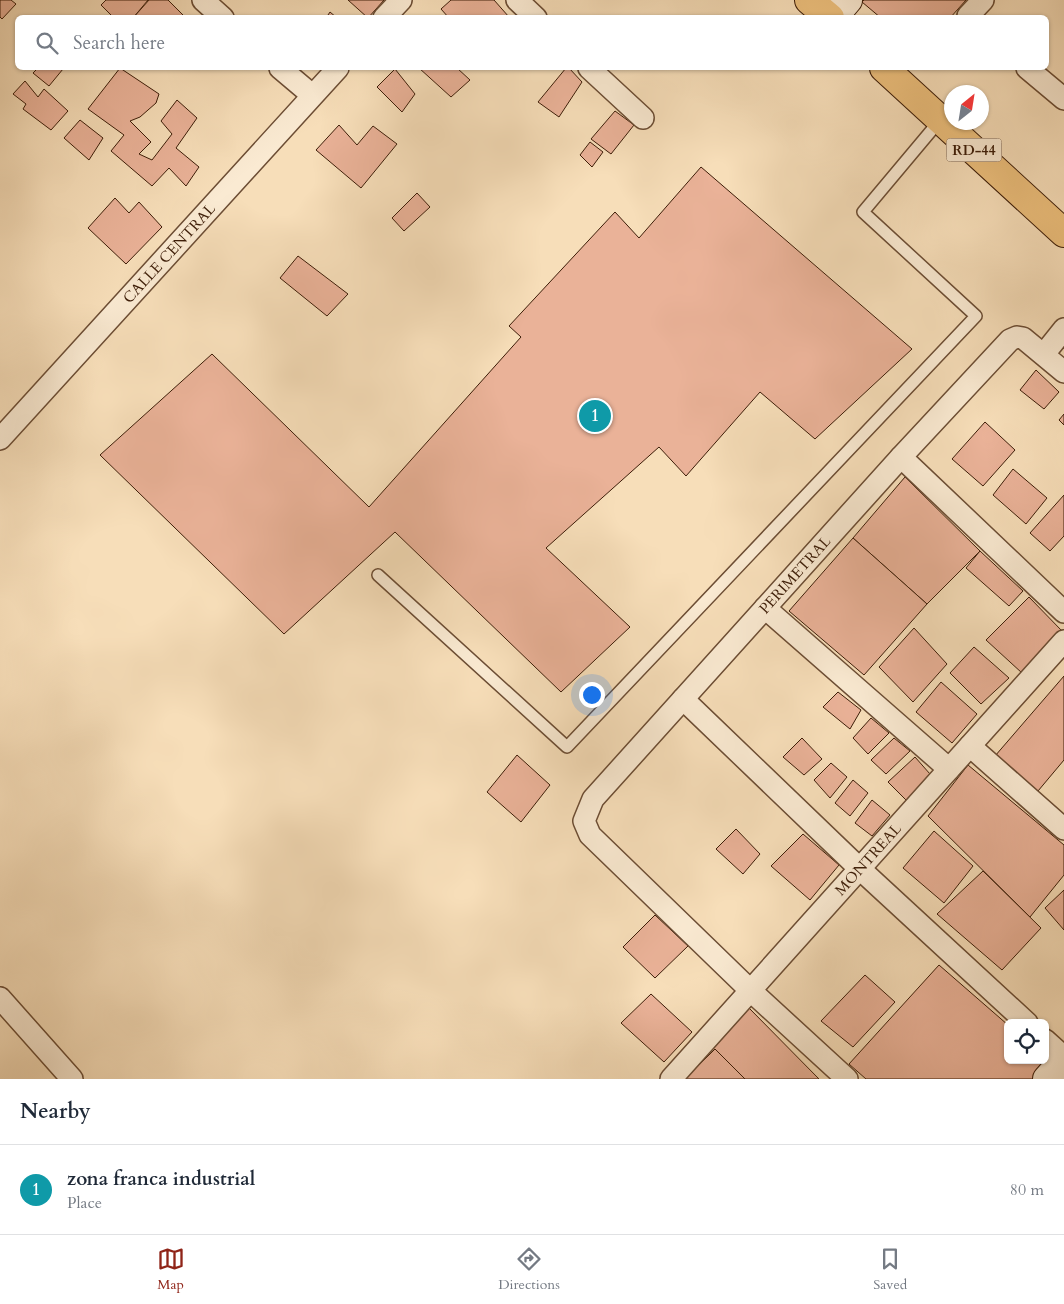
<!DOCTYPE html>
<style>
:root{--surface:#fff;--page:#f6f6f7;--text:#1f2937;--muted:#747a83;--line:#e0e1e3;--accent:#8f2418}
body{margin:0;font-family:Cardo,serif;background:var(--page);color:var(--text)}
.controls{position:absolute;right:15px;bottom:15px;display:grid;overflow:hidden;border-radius:8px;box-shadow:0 1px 4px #0004}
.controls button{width:45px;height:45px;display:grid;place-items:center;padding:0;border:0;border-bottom:1px solid var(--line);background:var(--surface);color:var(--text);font:25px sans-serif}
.compass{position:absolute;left:944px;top:85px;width:45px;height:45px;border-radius:50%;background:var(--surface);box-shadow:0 1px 4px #0004;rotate:30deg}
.you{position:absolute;left:591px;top:694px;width:18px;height:18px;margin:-12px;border:4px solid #fff;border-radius:50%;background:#1a73e8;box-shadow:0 0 0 8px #1a73e833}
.badge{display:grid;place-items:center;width:32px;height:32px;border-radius:50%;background:var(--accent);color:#fff;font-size:16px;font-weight:700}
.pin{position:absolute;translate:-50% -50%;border:2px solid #fff;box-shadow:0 1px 5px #0006}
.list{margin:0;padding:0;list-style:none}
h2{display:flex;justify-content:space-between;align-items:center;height:65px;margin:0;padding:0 20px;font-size:21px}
h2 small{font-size:16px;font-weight:400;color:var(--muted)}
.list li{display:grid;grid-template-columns:32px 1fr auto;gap:15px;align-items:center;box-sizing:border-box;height:90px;padding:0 20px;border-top:1px solid var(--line)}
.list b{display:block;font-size:19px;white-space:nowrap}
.list p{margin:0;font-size:16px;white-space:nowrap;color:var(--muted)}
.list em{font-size:16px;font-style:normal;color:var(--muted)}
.icon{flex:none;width:28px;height:28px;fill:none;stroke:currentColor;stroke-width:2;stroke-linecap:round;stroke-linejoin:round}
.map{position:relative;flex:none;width:1064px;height:1079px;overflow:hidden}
.search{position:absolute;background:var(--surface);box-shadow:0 1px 4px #0004;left:15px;right:15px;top:15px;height:55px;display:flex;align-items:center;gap:12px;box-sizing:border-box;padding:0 18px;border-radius:8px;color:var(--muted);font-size:19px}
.sheet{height:155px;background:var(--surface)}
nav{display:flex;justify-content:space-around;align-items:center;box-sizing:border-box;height:70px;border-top:1px solid var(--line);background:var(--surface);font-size:14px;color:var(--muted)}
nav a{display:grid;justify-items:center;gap:2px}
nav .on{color:var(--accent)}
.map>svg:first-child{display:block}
</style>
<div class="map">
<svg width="1064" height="1079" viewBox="0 0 1064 1079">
<rect width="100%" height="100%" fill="#f7deb9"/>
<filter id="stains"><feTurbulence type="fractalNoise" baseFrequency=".004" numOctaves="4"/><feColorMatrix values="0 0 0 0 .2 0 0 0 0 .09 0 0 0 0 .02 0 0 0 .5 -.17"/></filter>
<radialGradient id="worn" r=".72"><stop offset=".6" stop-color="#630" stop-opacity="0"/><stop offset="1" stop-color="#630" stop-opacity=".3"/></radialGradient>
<g fill="#eab298" stroke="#3d1d08">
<polygon points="0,0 11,0 16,4 2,19 0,17"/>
<polygon points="106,0 148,0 133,18 114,18 101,5"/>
<polygon points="149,0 168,0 185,17 133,18"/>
<polygon points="348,0 384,0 368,18"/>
<polygon points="451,0 494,0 509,17 449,18 441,9"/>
<polygon points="864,0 966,0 950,18 881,18 862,2"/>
<polygon points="330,12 337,18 326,18"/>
<polygon points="38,68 61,68 63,69 49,86 33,73"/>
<polygon points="120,68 159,94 156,103 140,117 130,121 151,142 139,154 152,160 172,134 161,121 177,100 197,118 176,148 199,167 186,186 169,168 152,186 111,151 124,135 88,109"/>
<polygon points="419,68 457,68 470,80 451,97"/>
<polygon points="566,68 569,68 582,82 559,117 538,102"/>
<polygon points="395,69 415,94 402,112 377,87"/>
<polygon points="25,81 38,97 44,89 68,111 51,130 23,109 26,104 13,94"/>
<polygon points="615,111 634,125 611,154 591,139"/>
<polygon points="80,120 103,138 89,160 64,138"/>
<polygon points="339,125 357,145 373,126 397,144 361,188 316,150"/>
<polygon points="590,142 603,152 592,167 580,155"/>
<polygon points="701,167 912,349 815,439 760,392 686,476 659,447 546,548 630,627 561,692 395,532 284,634 100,455 212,354 369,507 521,337 509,326 615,212 639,238"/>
<polygon points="417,193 430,207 404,231 392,218"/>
<polygon points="115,198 129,213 139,202 162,227 126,264 88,228"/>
<polygon points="298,256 348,294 327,316 280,278"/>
<polygon points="1036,370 1059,392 1044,409 1020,390"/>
<polygon points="1064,414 1064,425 1059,420"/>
<polygon points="985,422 1015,450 983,486 952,459"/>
<polygon points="1013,469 1047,498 1026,524 993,495"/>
<polygon points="905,477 980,551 927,604 853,538"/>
<polygon points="1064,495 1064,536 1050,551 1030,533"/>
<polygon points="853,538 927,604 864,675 789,611"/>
<polygon points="980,551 1023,591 1009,606 966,568"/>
<polygon points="1029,597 1062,631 1022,673 986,640"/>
<polygon points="914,628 947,664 913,702 879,667"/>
<polygon points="974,647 1009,678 981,704 950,673"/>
<polygon points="1064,676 1064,760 1038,791 995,756"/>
<polygon points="941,682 977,714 952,743 916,712"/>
<polygon points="838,692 861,710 850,729 823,707"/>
<polygon points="871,718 889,733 868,754 853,738"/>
<polygon points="802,738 822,759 804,775 783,757"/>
<polygon points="894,738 910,751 886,774 871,760"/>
<polygon points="517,755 550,785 521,822 487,792"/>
<polygon points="915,757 930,774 907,801 888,782"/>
<polygon points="831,763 847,777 830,798 814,780"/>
<polygon points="968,765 1064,845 1064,875 1030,917 928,816"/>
<polygon points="853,780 868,793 850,816 835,803"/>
<polygon points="872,800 890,815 872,836 855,823"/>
<polygon points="736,829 760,854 743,874 716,849"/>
<polygon points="934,831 973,866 944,903 903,868"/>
<polygon points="803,834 839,865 810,900 771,866"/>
<polygon points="983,871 1041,928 1002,970 937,914"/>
<polygon points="1064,890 1064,930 1045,908"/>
<polygon points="655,915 688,946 655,978 623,947"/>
<polygon points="939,965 1008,1025 1008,1060 1045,1060 1045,1058 1049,1061 1032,1079 866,1079 849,1064"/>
<polygon points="865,975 895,1002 853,1047 821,1021"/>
<polygon points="651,994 692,1032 664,1062 621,1023"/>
<polygon points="749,1008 819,1079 745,1079 712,1047"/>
<polygon points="715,1049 745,1079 685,1079"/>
</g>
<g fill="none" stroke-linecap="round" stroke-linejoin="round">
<defs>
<polyline id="service" points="378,575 567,747 976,316 863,212 941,119"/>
<g id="minor">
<polyline points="203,0 223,18"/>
<polyline points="517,0 536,18"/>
<polyline points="384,18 401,0"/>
<polyline points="970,18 968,16 983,0"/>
<polyline points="280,68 312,95"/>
<polyline points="589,68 643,118"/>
<polyline points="1027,68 1064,99"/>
<polyline points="1044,354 1064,329"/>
<path id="s1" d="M0,439L338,68"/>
<polyline points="901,457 1064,612"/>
<polyline points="765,608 949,769"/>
<polyline points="683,699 860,869 1027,1023"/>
<polyline points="970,746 1064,829"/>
<polyline points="0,998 72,1079"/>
<polyline points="1045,1040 1064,1057"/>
<path id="s2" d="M671,1079L1064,641"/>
<path id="s3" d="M847,1079L751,991L590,835L584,821L593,799L901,457L1010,340L1017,337L1023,338L1064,372"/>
</g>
<g id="secondary">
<polyline points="833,18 848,0"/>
<polyline points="1047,1079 1064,1060"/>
</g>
<g id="primary">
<polyline points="809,0 830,18"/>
<polyline points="884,68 1064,233"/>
</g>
</defs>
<use href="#service" stroke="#6c4d34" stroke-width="14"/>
<use href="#minor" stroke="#6c4d34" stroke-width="24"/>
<use href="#secondary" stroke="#3d1d08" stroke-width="30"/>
<use href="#primary" stroke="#3d1d08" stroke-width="30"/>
<use href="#service" stroke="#faead2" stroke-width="11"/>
<use href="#minor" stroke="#faead2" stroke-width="21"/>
<use href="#secondary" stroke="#faead2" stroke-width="28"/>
<use href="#primary" stroke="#ecbf7c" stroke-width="28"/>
</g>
<g text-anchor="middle" stroke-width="4" stroke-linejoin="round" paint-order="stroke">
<rect fill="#faead2" stroke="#765a45" stroke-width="1" x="946.5" y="138.5" width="55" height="23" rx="4"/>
<g font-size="14" font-weight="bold" fill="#3d1d08">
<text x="974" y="155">RD-44</text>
</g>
<g font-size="15" fill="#3d1d08" stroke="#faead2">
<text dy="5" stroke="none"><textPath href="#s1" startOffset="251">CALLE CENTRAL</textPath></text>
<text dy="5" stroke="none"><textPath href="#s3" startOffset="695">PERIMETRAL</textPath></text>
<text dy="5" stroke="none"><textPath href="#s2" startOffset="295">MONTREAL</textPath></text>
</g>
</g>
<rect width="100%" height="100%" filter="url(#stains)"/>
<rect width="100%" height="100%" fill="url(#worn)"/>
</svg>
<div class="controls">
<button><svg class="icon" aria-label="locate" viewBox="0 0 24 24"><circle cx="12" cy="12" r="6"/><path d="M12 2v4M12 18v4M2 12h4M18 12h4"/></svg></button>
</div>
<svg class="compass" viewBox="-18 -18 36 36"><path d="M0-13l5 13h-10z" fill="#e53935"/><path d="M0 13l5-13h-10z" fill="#747a83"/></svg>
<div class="you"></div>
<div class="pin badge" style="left:595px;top:416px;background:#0f9aa8">1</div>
<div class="search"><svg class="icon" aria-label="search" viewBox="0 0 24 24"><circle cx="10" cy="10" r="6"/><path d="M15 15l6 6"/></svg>Search here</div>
</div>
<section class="sheet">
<h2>Nearby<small></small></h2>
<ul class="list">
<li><span class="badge" style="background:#0f9aa8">1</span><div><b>zona franca industrial</b><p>Place</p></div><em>80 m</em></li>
</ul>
</section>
<nav>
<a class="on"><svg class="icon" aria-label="map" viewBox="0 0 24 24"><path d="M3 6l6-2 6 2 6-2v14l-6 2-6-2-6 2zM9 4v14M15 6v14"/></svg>Map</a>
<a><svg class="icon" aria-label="directions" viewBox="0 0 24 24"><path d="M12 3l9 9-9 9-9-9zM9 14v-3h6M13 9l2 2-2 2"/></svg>Directions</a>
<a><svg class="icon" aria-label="saved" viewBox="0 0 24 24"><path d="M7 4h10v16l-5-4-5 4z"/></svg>Saved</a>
</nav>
